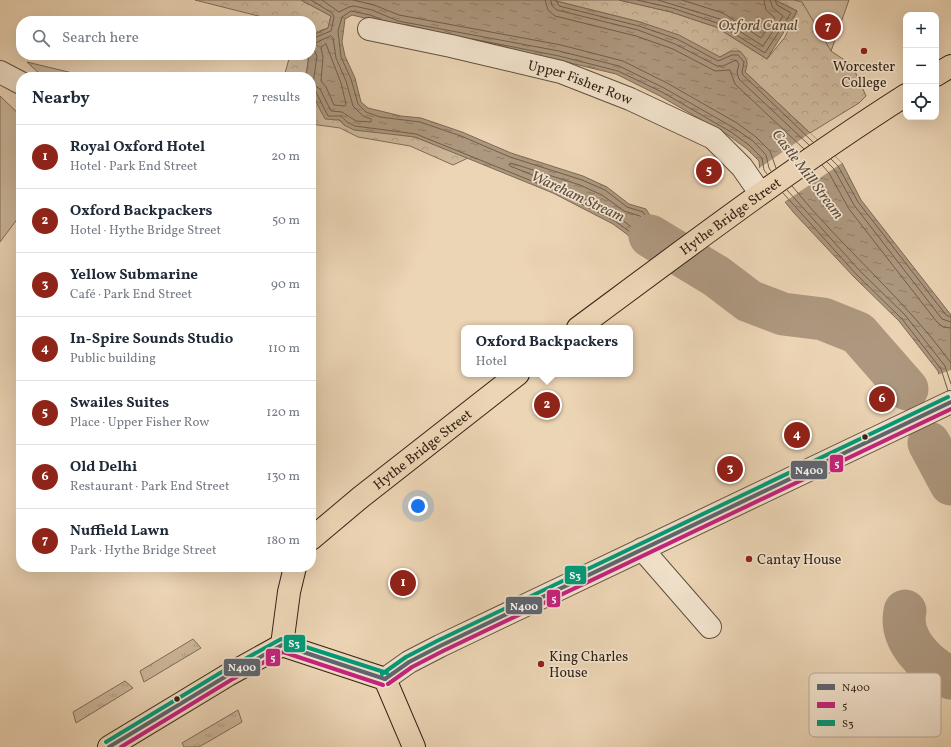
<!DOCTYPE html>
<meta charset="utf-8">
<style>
:root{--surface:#fff;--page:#f6f6f7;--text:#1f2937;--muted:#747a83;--line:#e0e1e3;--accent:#8f2418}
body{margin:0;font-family:Vollkorn,serif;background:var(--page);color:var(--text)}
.controls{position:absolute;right:12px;top:12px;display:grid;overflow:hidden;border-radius:8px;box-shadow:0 4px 16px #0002}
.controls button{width:36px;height:36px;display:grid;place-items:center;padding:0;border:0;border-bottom:1px solid var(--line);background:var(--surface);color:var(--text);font:20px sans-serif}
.you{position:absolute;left:418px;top:506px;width:14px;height:14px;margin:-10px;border:3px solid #fff;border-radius:50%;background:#1a73e8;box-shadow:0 0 0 6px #1a73e833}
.badge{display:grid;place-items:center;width:26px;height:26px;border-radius:50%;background:var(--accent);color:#fff;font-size:13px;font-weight:700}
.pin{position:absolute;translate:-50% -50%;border:2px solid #fff;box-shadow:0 1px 4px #0006}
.popup{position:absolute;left:461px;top:325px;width:172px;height:52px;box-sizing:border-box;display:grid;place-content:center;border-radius:8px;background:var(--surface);filter:drop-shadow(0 1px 3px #0005);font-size:13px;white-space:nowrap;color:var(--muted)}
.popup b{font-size:15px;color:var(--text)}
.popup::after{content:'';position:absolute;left:50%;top:100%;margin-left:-8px;border:8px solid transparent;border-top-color:var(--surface)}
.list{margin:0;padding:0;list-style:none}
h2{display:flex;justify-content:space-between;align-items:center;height:52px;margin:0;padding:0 16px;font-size:17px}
h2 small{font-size:13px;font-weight:400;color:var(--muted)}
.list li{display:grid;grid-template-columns:26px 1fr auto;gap:12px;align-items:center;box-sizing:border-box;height:64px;padding:0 16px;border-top:1px solid var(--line)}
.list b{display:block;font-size:15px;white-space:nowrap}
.list p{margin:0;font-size:13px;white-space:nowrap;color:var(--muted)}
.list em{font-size:13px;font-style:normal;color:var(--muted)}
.icon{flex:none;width:22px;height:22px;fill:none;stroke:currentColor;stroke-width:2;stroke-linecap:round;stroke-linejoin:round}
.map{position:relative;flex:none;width:951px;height:747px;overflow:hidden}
.search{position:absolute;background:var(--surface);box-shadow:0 4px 16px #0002;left:16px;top:16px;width:300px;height:44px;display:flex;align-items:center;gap:10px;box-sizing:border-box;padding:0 14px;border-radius:16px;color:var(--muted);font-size:15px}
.panel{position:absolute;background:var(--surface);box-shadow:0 4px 16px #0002;left:16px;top:72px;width:300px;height:500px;border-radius:16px}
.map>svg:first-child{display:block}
</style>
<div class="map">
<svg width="951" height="747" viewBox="0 0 951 747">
<defs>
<pattern id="grass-tufts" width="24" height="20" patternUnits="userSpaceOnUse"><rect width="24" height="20" fill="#ccb79a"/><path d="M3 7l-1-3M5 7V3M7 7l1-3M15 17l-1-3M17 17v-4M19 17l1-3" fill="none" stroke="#b09d84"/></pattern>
<pattern id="forest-crowns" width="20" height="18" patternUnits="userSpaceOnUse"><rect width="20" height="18" fill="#ccb79a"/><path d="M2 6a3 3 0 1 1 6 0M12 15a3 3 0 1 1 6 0" fill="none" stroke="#b09d84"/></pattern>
<pattern id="water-ripples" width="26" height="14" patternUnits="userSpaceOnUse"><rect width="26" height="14" fill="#ad987f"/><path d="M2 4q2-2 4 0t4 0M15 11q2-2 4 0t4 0" fill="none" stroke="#8d7c67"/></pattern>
</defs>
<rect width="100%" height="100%" fill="#ecd5b5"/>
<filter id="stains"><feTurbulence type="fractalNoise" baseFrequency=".005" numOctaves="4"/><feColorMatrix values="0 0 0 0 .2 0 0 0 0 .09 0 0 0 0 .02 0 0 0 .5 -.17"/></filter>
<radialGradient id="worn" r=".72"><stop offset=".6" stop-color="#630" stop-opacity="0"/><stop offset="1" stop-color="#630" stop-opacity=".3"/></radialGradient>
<g fill="url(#grass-tufts)" stroke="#7f6d58">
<polygon points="27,62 89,77 43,77"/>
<polygon points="193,639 201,648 144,682 140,671"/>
<polygon points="125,681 133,688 76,723 73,712"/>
<polygon points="238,710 242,722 199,747 184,747 182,743"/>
</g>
<g fill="url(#forest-crowns)" stroke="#7f6d58">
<path d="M195,0H301L331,16L328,28C319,31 313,32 311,42V21H278Z"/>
<polygon points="552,0 619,0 671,12 716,27 767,59 785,37 797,11 775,0 848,0 831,51 852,65 866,96 859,103 810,133 745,72 731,51 720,57 640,22"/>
<polygon points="290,55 309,55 306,77 284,77"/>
<polygon points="311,92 344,125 415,137 468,158 453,165 410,146 358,137 340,128 311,124"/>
</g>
<g fill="#ccb79a" stroke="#7f6d58">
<polygon points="794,0 849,0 831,51 802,2"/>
<polygon points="0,96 21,116 21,214 0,242"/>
</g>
<g fill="url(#water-ripples)" stroke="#7c6955">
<path d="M301,0H552L640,22L679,35L720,57L731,51H740C747,59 749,62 745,72L842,163L861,200L951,315V418L938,371L899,321L854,277L794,213L760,171L759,161L747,149L728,135L660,96L616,74L558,60L452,39L352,15L345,19L342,42L345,56L355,78L361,102L368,108L401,116L421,118L462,132L511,153L583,176L607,187L629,204L646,209C659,232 690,244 712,257L683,278L636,248L628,235L613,224L553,193L415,137L354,130L344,125L340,120L325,119L311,92V77H306L309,55H311L313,35L328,28L331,16Z"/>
<polygon points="619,0 775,0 797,11 767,59 716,27 671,12"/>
</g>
<g fill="#ecd5b5">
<polygon points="810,133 842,163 783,203 758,172 758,169"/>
<polygon points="668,231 712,257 683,278 642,250"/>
<polygon points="951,370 951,420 937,375"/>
</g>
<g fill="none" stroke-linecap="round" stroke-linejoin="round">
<g stroke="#705e4a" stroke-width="1">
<polyline points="311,0 332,13 334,17 331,31 311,39"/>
<polyline points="322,0 339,12 349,7 354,6 372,10 398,21 559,51 619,66 664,88 734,128 753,141 766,155 769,168 771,171"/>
<polyline points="353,0 374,5 399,15 561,45 623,61 667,83 737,123 756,137 770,151 776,168"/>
<polyline points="545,0 548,10 555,16 636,36 673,49 715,71 730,70 735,84 804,149"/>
<polyline points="551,0 552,6 557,10 638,30 675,44 717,66 723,66 736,60 739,64 737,72 739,79 809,145"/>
<polyline points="556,0 559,6 639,26 677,39 718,61 732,55 738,55 744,62 742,72 743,75 813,142"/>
<polyline points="637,0 672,8 717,23 765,53 791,13 777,5 775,0"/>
<polyline points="658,0 720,19 763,46 783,16 773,8 770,0"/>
<polyline points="682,0 723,13 761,38 775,18 766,10 764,0"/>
<path d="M381,19L370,15L351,11L342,17L338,31L341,57L351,79L358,104L366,112L380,117L420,122L461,136L510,157L582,180L605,190L627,207L643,212C652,226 662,233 676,241"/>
<polygon points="331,36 333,38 336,58 346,81 353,106 363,116 371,119 371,122 356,121 342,112 331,111 320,89 313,84 317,56 312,45"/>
<polyline points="473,39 559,56 618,71 662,92 731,132 749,145 762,158 764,170 767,174"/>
<polygon points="326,44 341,83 346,104 345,106 334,105 326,87 321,81 323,57 321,48"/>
<polyline points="311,90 316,92 328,116 341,116 347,122 355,126 416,134 554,190 615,221 630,232 639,245 656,255"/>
<polyline points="831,159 838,166 858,202 946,315 951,317"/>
<polyline points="827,162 834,169 854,205 942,319 951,322"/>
<polyline points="822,165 829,173 849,209 937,322 943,327 951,328"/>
<path d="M792,186C842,248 905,299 951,363"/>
<polyline points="787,190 860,271 905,315 945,366 951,384"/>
<polyline points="783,193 856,274 902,319 941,369 948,391"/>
<polyline points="660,252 643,241 634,229 617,216 557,185 510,166 509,164 511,163 580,185 602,195 624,211 640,216 657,235 671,244"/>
</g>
<g stroke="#ad987f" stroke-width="43">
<polyline points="650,236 716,276 749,301 783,314 823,319 858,333 907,389"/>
<polyline points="929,443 951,484"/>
<path d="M905,611C899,640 926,666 951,678"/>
</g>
<defs>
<g id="street">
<path id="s1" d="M369,29L451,46L561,72L630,99L713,138L742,167L760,193"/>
<polyline points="0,72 21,83"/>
<polyline points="642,549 710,627"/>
<polyline points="385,679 409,662 440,646 951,402"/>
</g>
<g id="primary">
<polyline points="936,75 951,66"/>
<path id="s2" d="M578,328C686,248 793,167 906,95"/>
<path id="s3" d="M311,539L361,497L518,374"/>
<polyline points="282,645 289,592 295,567"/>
<polyline points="109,747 228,675 282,645 385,679 414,747"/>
</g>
</defs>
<use href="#street" stroke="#60503e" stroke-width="24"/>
<use href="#primary" stroke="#322316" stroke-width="24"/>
<use href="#street" stroke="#f3e4cf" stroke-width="22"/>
<use href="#primary" stroke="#ecd5b5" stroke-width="22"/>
<defs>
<g id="bus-1">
<polyline points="385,679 409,662 440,646 951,402"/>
<polyline points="109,747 228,675 282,645 385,679"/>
</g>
<g id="bus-2">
<polyline points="388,684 412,667 443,651 951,409"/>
<polyline points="121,747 231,680 283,652 383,685"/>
</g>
<g id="bus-3">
<polyline points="382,674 406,657 437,641 948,397"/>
<polyline points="106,742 225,670 281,639 387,673"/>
</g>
</defs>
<use href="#bus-1" stroke="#f3e4cf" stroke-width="7"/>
<use href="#bus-2" stroke="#f3e4cf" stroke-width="7"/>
<use href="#bus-3" stroke="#f3e4cf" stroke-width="7"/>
<use href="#bus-1" stroke="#5e6671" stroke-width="4"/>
<use href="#bus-2" stroke="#c4227d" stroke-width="4"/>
<use href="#bus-3" stroke="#009b79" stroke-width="4"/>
</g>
<g fill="#8f2418" stroke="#f3e4cf" stroke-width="1.5">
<circle cx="864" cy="51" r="4"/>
<circle cx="749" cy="559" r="4"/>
<circle cx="541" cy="664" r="4"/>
</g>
<g fill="#322316" stroke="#f3e4cf" stroke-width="1.5">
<circle cx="865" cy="437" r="3.5"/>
<circle cx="177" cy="699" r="3.5"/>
</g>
<g text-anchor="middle" stroke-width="3.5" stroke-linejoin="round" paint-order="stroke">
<g font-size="14" fill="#322316" stroke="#f3e4cf" text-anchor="start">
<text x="864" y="71" text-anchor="middle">Worcester<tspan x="864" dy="16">College</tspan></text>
<text x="757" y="564">Cantay House</text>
<text x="549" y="661">King Charles<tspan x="549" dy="16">House</tspan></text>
</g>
<g font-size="14" fill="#322316" stroke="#f3e4cf">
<text dy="5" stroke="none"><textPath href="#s1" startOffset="218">Upper Fisher Row</textPath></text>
<text dy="5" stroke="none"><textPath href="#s2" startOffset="189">Hythe Bridge Street</textPath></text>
<text dy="5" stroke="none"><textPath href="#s3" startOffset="143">Hythe Bridge Street</textPath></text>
</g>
<g font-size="15" font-style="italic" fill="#5d4c3b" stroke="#f3e4cf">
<text x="758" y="30">Oxford Canal</text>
<text transform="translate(808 174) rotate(53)" y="5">Castle Mill Stream</text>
<text transform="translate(578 196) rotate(25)" y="5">Wareham Stream</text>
</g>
</g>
<rect x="809" y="673" width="132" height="64" rx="6" fill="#f3e4cf" stroke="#b9aa98" stroke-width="1"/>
<rect x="817" y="684" width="18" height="6" fill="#5e6671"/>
<rect x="817" y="702" width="18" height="6" fill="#c4227d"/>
<rect x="817" y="720" width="18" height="6" fill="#009b79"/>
<g font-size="11" fill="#322316">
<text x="842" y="691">N400</text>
<text x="842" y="709">5</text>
<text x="842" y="727">S3</text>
</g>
<g stroke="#f3e4cf" stroke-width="1.5">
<rect x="829" y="454" width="15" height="19" rx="4" fill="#c4227d"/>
<rect x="790" y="460" width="38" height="20" rx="4" fill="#5e6671"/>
<rect x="564" y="565" width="23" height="20" rx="4" fill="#009b79"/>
<rect x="546" y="589" width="15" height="19" rx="4" fill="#c4227d"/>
<rect x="505" y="596" width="38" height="19" rx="4" fill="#5e6671"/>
<rect x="283" y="634" width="23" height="19" rx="4" fill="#009b79"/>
<rect x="265" y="648" width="16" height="19" rx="4" fill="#c4227d"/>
<rect x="223" y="658" width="38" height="19" rx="4" fill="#5e6671"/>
</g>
<g font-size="11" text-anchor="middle" font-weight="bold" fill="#fff">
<text x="837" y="467">5</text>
<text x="809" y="474">N400</text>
<text x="575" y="579">S3</text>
<text x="554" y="602">5</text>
<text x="524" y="610">N400</text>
<text x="294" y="647">S3</text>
<text x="273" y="661">5</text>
<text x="242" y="671">N400</text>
</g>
<rect width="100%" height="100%" filter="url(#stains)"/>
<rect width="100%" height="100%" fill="url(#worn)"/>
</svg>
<div class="controls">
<button>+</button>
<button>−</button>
<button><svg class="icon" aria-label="locate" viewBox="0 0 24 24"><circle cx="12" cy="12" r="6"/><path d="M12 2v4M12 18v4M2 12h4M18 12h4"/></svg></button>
</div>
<div class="you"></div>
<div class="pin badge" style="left:403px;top:583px">1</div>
<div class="pin badge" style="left:547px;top:405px">2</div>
<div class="popup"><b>Oxford Backpackers</b>Hotel</div>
<div class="pin badge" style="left:730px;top:469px">3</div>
<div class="pin badge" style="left:797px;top:435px">4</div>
<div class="pin badge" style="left:709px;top:171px">5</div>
<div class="pin badge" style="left:882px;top:399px">6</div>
<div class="pin badge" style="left:828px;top:27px">7</div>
<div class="search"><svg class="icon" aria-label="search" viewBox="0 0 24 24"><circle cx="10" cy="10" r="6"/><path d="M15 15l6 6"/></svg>Search here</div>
<section class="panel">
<h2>Nearby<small>7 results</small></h2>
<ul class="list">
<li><span class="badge">1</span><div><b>Royal Oxford Hotel</b><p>Hotel · Park End Street</p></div><em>20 m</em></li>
<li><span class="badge">2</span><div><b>Oxford Backpackers</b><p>Hotel · Hythe Bridge Street</p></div><em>50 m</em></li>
<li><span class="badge">3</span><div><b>Yellow Submarine</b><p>Café · Park End Street</p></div><em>90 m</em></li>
<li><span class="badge">4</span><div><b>In-Spire Sounds Studio</b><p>Public building</p></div><em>110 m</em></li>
<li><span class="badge">5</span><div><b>Swailes Suites</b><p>Place · Upper Fisher Row</p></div><em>120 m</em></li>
<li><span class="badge">6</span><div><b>Old Delhi</b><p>Restaurant · Park End Street</p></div><em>130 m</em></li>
<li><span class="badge">7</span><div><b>Nuffield Lawn</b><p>Park · Hythe Bridge Street</p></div><em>180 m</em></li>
</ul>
</section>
</div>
